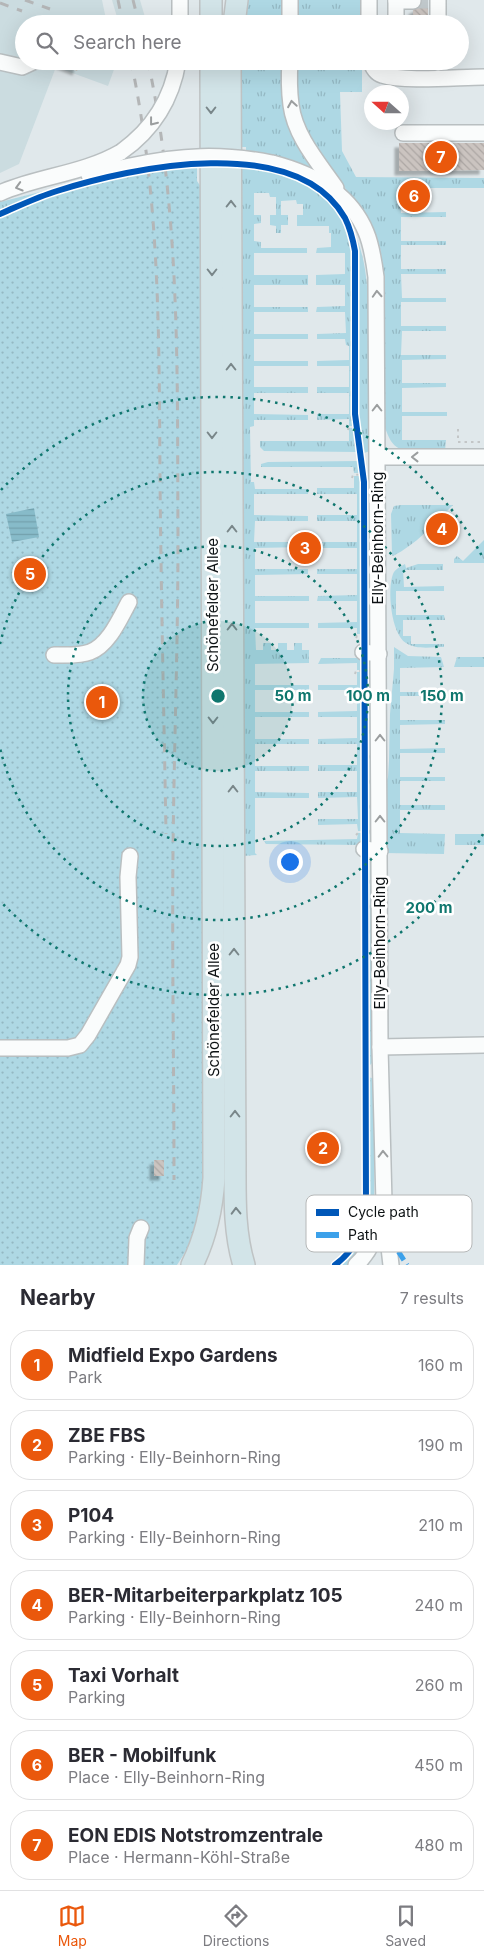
<!DOCTYPE html>
<meta charset="utf-8">
<style>
:root{--surface:#fff;--page:#f2f2f3;--text:#2b2b33;--muted:#7c7c81;--line:#e1e1e2;--accent:#ea580c}
body{margin:0;font-family:Inter,sans-serif;background:var(--page);color:var(--text)}
.compass{position:absolute;left:364px;top:85px;width:45px;height:45px;border-radius:50%;background:var(--surface);box-shadow:0 5px 20px #0002;rotate:291deg}
.you{position:absolute;left:289px;top:861px;width:18px;height:18px;margin:-12px;border:4px solid #fff;border-radius:50%;background:#1a73e8;box-shadow:0 0 0 8px #1a73e833}
.badge{display:grid;place-items:center;width:32px;height:32px;border-radius:50%;background:var(--accent);color:#fff;font-size:16px;font-weight:700}
.pin{position:absolute;translate:-50% -50%;border:2px solid #fff;box-shadow:0 1px 5px #0006}
.list{margin:0;padding:0;list-style:none}
h2{display:flex;justify-content:space-between;align-items:center;height:65px;margin:0;padding:0 20px;font-size:21px}
h2 small{font-size:16px;font-weight:400;color:var(--muted)}
.list li{display:grid;grid-template-columns:32px 1fr auto;gap:15px;align-items:center;box-sizing:border-box;height:70px;margin:0 10px 10px;padding:0 10px;border:1px solid var(--line);border-radius:20px}
.list b{display:block;font-size:19px;white-space:nowrap}
.list p{margin:0;font-size:16px;white-space:nowrap;color:var(--muted)}
.list em{font-size:16px;font-style:normal;color:var(--muted)}
.icon{flex:none;width:28px;height:28px;fill:none;stroke:currentColor;stroke-width:2;stroke-linecap:round;stroke-linejoin:round}
.map{position:relative;flex:none;width:484px;height:1265px;overflow:hidden}
.search{position:absolute;background:var(--surface);box-shadow:0 5px 20px #0002;left:15px;right:15px;top:15px;height:55px;display:flex;align-items:center;gap:12px;box-sizing:border-box;padding:0 18px;border-radius:28px;color:var(--muted);font-size:19px}
.sheet{height:625px;background:var(--surface)}
nav{display:flex;justify-content:space-around;align-items:center;box-sizing:border-box;height:70px;border-top:1px solid var(--line);background:var(--surface);font-size:14px;color:var(--muted)}
nav a{display:grid;justify-items:center;gap:2px}
nav .on{color:var(--accent)}
.map>svg:first-child{display:block}
</style>
<div class="map">
<svg width="484" height="1265" viewBox="0 0 484 1265">
<defs>
<pattern id="grass-tufts" width="24" height="20" patternUnits="userSpaceOnUse" patternTransform="scale(1.25)"><rect width="24" height="20" fill="#aed8e4"/><path d="M3 7l-1-3M5 7V3M7 7l1-3M15 17l-1-3M17 17v-4M19 17l1-3" fill="none" stroke="#94b8c3"/></pattern>
<pattern id="park-dots" width="8" height="8" patternUnits="userSpaceOnUse" patternTransform="scale(1.25)"><rect width="8" height="8" fill="#aed8e4"/><path d="M2 2h.1M6 6h.1" fill="none" stroke="#94b8c3" stroke-width="1.8" stroke-linecap="round"/></pattern>
<pattern id="water-rules" width="6" height="5" patternUnits="userSpaceOnUse" patternTransform="scale(1.25)"><rect width="6" height="5" fill="#87bbc9"/><path d="M0 2.5h6" fill="none" stroke="#73a0ac"/></pattern>
<pattern id="building-back-hatch" width="6" height="6" patternUnits="userSpaceOnUse" patternTransform="scale(1.25)"><rect width="6" height="6" fill="#cbc4c0"/><path d="M-1 5l2 2M0 0l6 6M5-1l2 2" fill="none" stroke="#ada7a4"/></pattern>
<filter id="shadow"><feDropShadow dx="-4.5" dy="4.5" stdDeviation="1" flood-color="#0004"/></filter>
</defs>
<rect width="100%" height="100%" fill="#e0e8eb"/>
<g fill="#cbdce0">
<polygon points="0,0 102,0 107,24 24,24 24,61 116,61 116,64 108,86 56,67 19,164 0,173"/>
<polygon points="112,0 140,0 147,24 119,24"/>
</g>
<g fill="url(#grass-tufts)">
<polygon points="242,0 283,0 283,24 241,24"/>
<rect x="296" y="0" width="66" height="24"/>
<path d="M241,61H283C286,104 284,134 313,170L275,156L246,150V147H242Z"/>
<path d="M297,61H362V92H340L342,151L356,177L484,178V188H427V205H401V213L446,212V217H401V241H446V245H401V269H446V274H401L402,298H446V302H401V326H446V331H402L401,355H446V359L402,360V383H446V387L402,388V412H447V416H402V440H446L445,451L403,450C389,445 389,435 383,424C383,393 383,361 384,329C384,298 387,265 376,235C366,211 351,196 335,176C302,137 296,111 297,61Z"/>
<path d="M242,168C297,173 345,192 353,254L354,426H349V419L317,420V414H349V393H317V387H349V366H317V361L349,360V346L346,345L345,339H317V334L346,333L345,312H316L317,307L345,306V285H316V275L345,274V253H316L317,248L331,247V233H329V226H297V215H303V204H297L296,200L281,201V215H288V225H281V233H276V226L270,225V215H276V197H270L269,193H254V215H261V223L254,224V241L261,242V248H307V253H254V275H308V285H254V307H308V312H254V334H308V339H254V361H308V366H254V387H308V393H254V414L308,415V420H254V426L250,427L251,482H254L255,489H308V494H254V515L308,516V521H255L254,542H308V547L255,548V569H308V574L255,575V596H309V601H255V623H309V628H255L256,650H263V643H271V650H278V643H287V650H294V643H302V650H309V663L255,664V685H309V690H255V712H309V717H255V739H309V744H255V766H309V771H255V792L309,793V798H255V853L257,855L243,856Z"/>
<polygon points="52,189 0,211 0,202"/>
<path d="M349,222C371,261 368,304 368,347C368,382 368,416 370,451L361,454L358,422L357,252Z"/>
<polygon points="349,428 354,428 357,452 264,451 260,447 260,441 349,441"/>
<polygon points="358,461 360,473 354,473 353,467 261,467 261,464 268,462"/>
<polygon points="354,476 360,476 361,484 361,634 357,634 357,628 318,628 318,623 357,622 357,601 317,601 318,596 357,595 357,574 317,574 317,569 357,569 357,548 317,548 317,542 357,542 357,521 317,521 317,515 357,515 357,494 317,494 317,488 354,488"/>
<polygon points="366,485 373,485 370,643 366,647"/>
<path d="M401,505H453C434,524 418,543 393,556L392,555L391,514L394,506Z"/>
<polygon points="484,540 484,563 454,563 454,559 457,556 463,561"/>
<path d="M405,564L406,568L418,564H443V570H403L404,587L444,586V591H396V615H444L445,620H403V636H411V644H444V647C432,647 416,650 406,643C391,634 387,589 393,574C395,569 400,567 405,564Z"/>
<polygon points="394,647 408,656 441,657 444,667 400,668 400,692 445,692 445,696 400,696 400,720 445,720 445,724 400,725 400,749 445,748 445,753 400,753 400,777 445,777 445,781 400,781 400,805 445,805 445,810 400,810 400,833 445,834 444,854 384,853 384,787 388,777 389,761 390,714 394,669"/>
<polygon points="457,657 484,657 484,667 454,667"/>
<polygon points="321,658 362,658 361,670 357,670 357,663 318,664"/>
<polygon points="366,659 371,660 373,843 367,845"/>
<polygon points="357,672 361,672 362,831 358,831 357,824 318,825 318,819 358,819 357,797 318,798 318,792 357,792 357,771 318,771 318,765 357,765 357,744 318,744 318,739 357,738 357,717 318,717 318,712 357,711 357,690 318,690 318,685 357,685"/>
<polygon points="358,833 362,833 362,845 266,844 264,841 357,839"/>
<rect x="455" y="834" width="29" height="11"/>
<polygon points="367,856 372,862 374,1061 367,1068"/>
<path d="M367,1077L372,1078L375,1082L374,1221C370,1238 360,1253 347,1265H340L359,1241L367,1218Z"/>
</g>
<path fill="url(#park-dots)" d="M197,167V181L201,187L206,1188C200,1217 194,1241 177,1265H0V216L58,192L137,173Z"/>
<polygon fill="url(#water-rules)" points="34,508 39,537 12,542 6,514"/>
<g fill="url(#building-back-hatch)" filter="url(#shadow)">
<polygon points="422,0 428,0 428,24 413,24 413,10 421,6"/>
<polygon points="52,61 80,61 77,71"/>
<polygon points="399,143 484,143 484,170 399,171"/>
<polygon points="403,190 425,190 426,203 403,204"/>
<rect x="154" y="1160" width="10" height="16"/>
</g>
<g fill="none" stroke-linecap="round" stroke-linejoin="round">
<polyline stroke="#c0c8cb" stroke-width="15" stroke-dasharray="15 8" stroke-linecap="butt" points="413,1 428,1"/>
<defs>
<g id="minor">
<polyline points="290,0 290,24"/>
<polyline points="369,0 369,24"/>
<polyline points="396,1 413,1"/>
<polyline points="180,24 180,0"/>
<polyline points="396,24 396,0"/>
<polyline points="438,24 438,0"/>
<path d="M290,61C289,76 289,90 291,105C295,136 318,162 336,188"/>
<path d="M370,61C373,67 375,73 382,75C404,82 459,77 484,77"/>
<polyline points="438,61 438,63"/>
<polyline points="0,62 22,67 35,61"/>
<polyline points="403,133 484,133"/>
<path d="M272,163C311,173 350,193 366,232C372,246 374,262 376,277L380,1047L384,1203L391,1265"/>
<polyline points="89,175 130,166"/>
<path d="M0,193C39,176 83,174 121,152"/>
<polyline points="378,457 484,457"/>
<polyline points="363,652 379,654"/>
<path d="M54,655C65,655 80,656 90,652C109,645 120,618 129,602"/>
<polyline points="364,849 380,851"/>
<polyline points="380,1047 484,1045"/>
<polyline points="0,1048 68,1048 80,1045 88,1035 128,965 130,957 128,877 130,856"/>
<polyline points="136,1265 137,1238 141,1228"/>
<path d="M356,1265C371,1251 377,1234 381,1214"/>
</g>
<g id="highway">
<polyline points="211,0 211,24"/>
<polyline points="234,24 237,0"/>
<path d="M230,61L235,1163C235,1197 234,1232 244,1265"/>
<path d="M192,1265C206,1237 212,1209 214,1178L211,61"/>
</g>
</defs>
<use href="#minor" stroke="#b9bfc1" stroke-width="18"/>
<use href="#highway" stroke="#bfc3c4" stroke-width="24"/>
<g stroke="#c3c6c7" stroke-width="2" stroke-dasharray="2.5 4" stroke-linecap="butt">
<polyline points="458,429 458,442 484,442"/>
<polyline points="348,430 349,427 357,427"/>
<polyline points="352,478 353,475 363,474"/>
<polyline points="356,638 357,636 364,636"/>
<polyline points="355,674 356,671 364,671"/>
<polyline points="356,835 359,832 365,832"/>
</g>
<use href="#minor" stroke="#fafcfc" stroke-width="15"/>
<use href="#highway" stroke="#d2e4e8" stroke-width="21"/>
<g stroke="#b4b6b7" stroke-width="3" stroke-dasharray="9 9" stroke-linecap="butt">
<polyline points="25,0 50,9"/>
<polyline points="118,0 123,24"/>
<polyline points="133,0 139,24"/>
<polyline points="0,3 22,11"/>
<path d="M131,61C160,199 159,336 160,476C161,595 164,715 166,834"/>
<path d="M148,61C181,218 177,378 178,538C178,643 174,748 173,853C172,962 174,1071 174,1180"/>
</g>
<defs>
<g id="minor-bridge">
<path d="M121,152C152,130 172,99 178,61"/>
<path d="M130,166C181,155 221,153 272,163"/>
</g>
</defs>
<use href="#minor-bridge" stroke="#b9bfc1" stroke-width="18" stroke-linecap="butt"/>
<use href="#minor-bridge" stroke="#fafcfc" stroke-width="15"/>
<polyline stroke="#3ca1ea" stroke-width="5" stroke-dasharray="10 5" stroke-linecap="butt" points="345,1227 355,1228 368,1238 398,1251 407,1265"/>
<defs>
<path id="cycleway" d="M0,214C19,206 37,197 57,191C132,167 296,132 345,218C350,228 353,240 355,251V414L364,482L366,1207C363,1232 355,1250 335,1265"/>
</defs>
<use href="#cycleway" stroke="#fff" stroke-width="9"/>
<use href="#cycleway" stroke="#0057b8" stroke-width="6"/>
</g>
<defs><path id="oneway-chevron" d="M-2-3.5L2.5 0L-2 3.5" fill="none" stroke-width="1.6" stroke-linecap="round" stroke-linejoin="round" transform="scale(1.25)"/></defs>
<g stroke="#9b9e9f">
<use href="#oneway-chevron" transform="translate(292 104) rotate(-99)"/>
<use href="#oneway-chevron" transform="translate(153 122) rotate(128)"/>
<use href="#oneway-chevron" transform="translate(19 187) rotate(164)"/>
<use href="#oneway-chevron" transform="translate(377 294) rotate(-93)"/>
<use href="#oneway-chevron" transform="translate(377 408) rotate(-90)"/>
<use href="#oneway-chevron" transform="translate(415 457) rotate(180)"/>
<use href="#oneway-chevron" transform="translate(380 738) rotate(-90)"/>
<use href="#oneway-chevron" transform="translate(380 819) rotate(-90)"/>
<use href="#oneway-chevron" transform="translate(383 1154) rotate(-91)"/>
</g>
<g stroke="#798689">
<use href="#oneway-chevron" transform="translate(211 110) rotate(90)"/>
<use href="#oneway-chevron" transform="translate(231 204) rotate(-90)"/>
<use href="#oneway-chevron" transform="translate(212 272) rotate(90)"/>
<use href="#oneway-chevron" transform="translate(231 367) rotate(-90)"/>
<use href="#oneway-chevron" transform="translate(212 435) rotate(90)"/>
<use href="#oneway-chevron" transform="translate(232 529) rotate(-90)"/>
<use href="#oneway-chevron" transform="translate(232 627) rotate(-90)"/>
<use href="#oneway-chevron" transform="translate(213 720) rotate(90)"/>
<use href="#oneway-chevron" transform="translate(233 789) rotate(-90)"/>
<use href="#oneway-chevron" transform="translate(234 952) rotate(-90)"/>
<use href="#oneway-chevron" transform="translate(235 1114) rotate(-90)"/>
<use href="#oneway-chevron" transform="translate(236 1211) rotate(-91)"/>
</g>
<circle cx="218" cy="696" r="75" fill="#0f766e" fill-opacity=".12"/>
<g fill="none" stroke="#0f766e" stroke-width="2.5" stroke-dasharray="2.5 5">
<circle cx="218" cy="696" r="75"/>
<circle cx="218" cy="696" r="150"/>
<path d="M0 644A224 224 0 1 1 0 748"/>
<path d="M483 834A299 299 0 0 1 1 902M1 490A299 299 0 0 1 483 558"/>
</g>
<g text-anchor="middle" stroke-width="5" stroke-linejoin="round" paint-order="stroke">
<g font-size="15" fill="#0d1214" stroke="#fff">
<text transform="translate(378 538) rotate(-90)" y="5">Elly-Beinhorn-Ring</text>
<text transform="translate(213 605) rotate(-90)" y="5">Schönefelder Allee</text>
<text transform="translate(380 943) rotate(-90)" y="5">Elly-Beinhorn-Ring</text>
<text transform="translate(214 1010) rotate(-90)" y="5">Schönefelder Allee</text>
</g>
</g>
<rect x="306" y="1195" width="166" height="57" rx="8" fill="#fff" stroke="#b6b8b8" stroke-width="1"/>
<rect x="316" y="1209" width="23" height="7" fill="#0057b8"/>
<rect x="316" y="1232" width="23" height="6" fill="#3ca1ea"/>
<g font-size="14" fill="#0d1214">
<text x="348" y="1217">Cycle path</text>
<text x="348" y="1240">Path</text>
</g>
<circle cx="218" cy="696" r="8" fill="#0f766e" stroke="#fff" stroke-width="2.5"/>
<g font-size="15" text-anchor="middle" font-weight="bold" fill="#0f766e" stroke="#fff" stroke-width="5" stroke-linejoin="round" paint-order="stroke">
<text x="293" y="701">50 m</text>
<text x="368" y="701">100 m</text>
<text x="442" y="701">150 m</text>
<text x="429" y="913">200 m</text>
</g>
</svg>
<svg class="compass" viewBox="-18 -18 36 36"><path d="M0-13l5 13h-10z" fill="#e53935"/><path d="M0 13l5-13h-10z" fill="#7c7c81"/></svg>
<div class="you"></div>
<div class="pin badge" style="left:102px;top:702px">1</div>
<div class="pin badge" style="left:323px;top:1148px">2</div>
<div class="pin badge" style="left:305px;top:548px">3</div>
<div class="pin badge" style="left:442px;top:529px">4</div>
<div class="pin badge" style="left:30px;top:574px">5</div>
<div class="pin badge" style="left:414px;top:196px">6</div>
<div class="pin badge" style="left:441px;top:157px">7</div>
<div class="search"><svg class="icon" aria-label="search" viewBox="0 0 24 24"><circle cx="10" cy="10" r="6"/><path d="M15 15l6 6"/></svg>Search here</div>
</div>
<section class="sheet">
<h2>Nearby<small>7 results</small></h2>
<ul class="list">
<li><span class="badge">1</span><div><b>Midfield Expo Gardens</b><p>Park</p></div><em>160 m</em></li>
<li><span class="badge">2</span><div><b>ZBE FBS</b><p>Parking · Elly-Beinhorn-Ring</p></div><em>190 m</em></li>
<li><span class="badge">3</span><div><b>P104</b><p>Parking · Elly-Beinhorn-Ring</p></div><em>210 m</em></li>
<li><span class="badge">4</span><div><b>BER-Mitarbeiterparkplatz 105</b><p>Parking · Elly-Beinhorn-Ring</p></div><em>240 m</em></li>
<li><span class="badge">5</span><div><b>Taxi Vorhalt</b><p>Parking</p></div><em>260 m</em></li>
<li><span class="badge">6</span><div><b>BER - Mobilfunk</b><p>Place · Elly-Beinhorn-Ring</p></div><em>450 m</em></li>
<li><span class="badge">7</span><div><b>EON EDIS Notstromzentrale</b><p>Place · Hermann-Köhl-Straße</p></div><em>480 m</em></li>
</ul>
</section>
<nav>
<a class="on"><svg class="icon" aria-label="map" viewBox="0 0 24 24"><path d="M3 6l6-2 6 2 6-2v14l-6 2-6-2-6 2zM9 4v14M15 6v14"/></svg>Map</a>
<a><svg class="icon" aria-label="directions" viewBox="0 0 24 24"><path d="M12 3l9 9-9 9-9-9zM9 14v-3h6M13 9l2 2-2 2"/></svg>Directions</a>
<a><svg class="icon" aria-label="saved" viewBox="0 0 24 24"><path d="M7 4h10v16l-5-4-5 4z"/></svg>Saved</a>
</nav>
